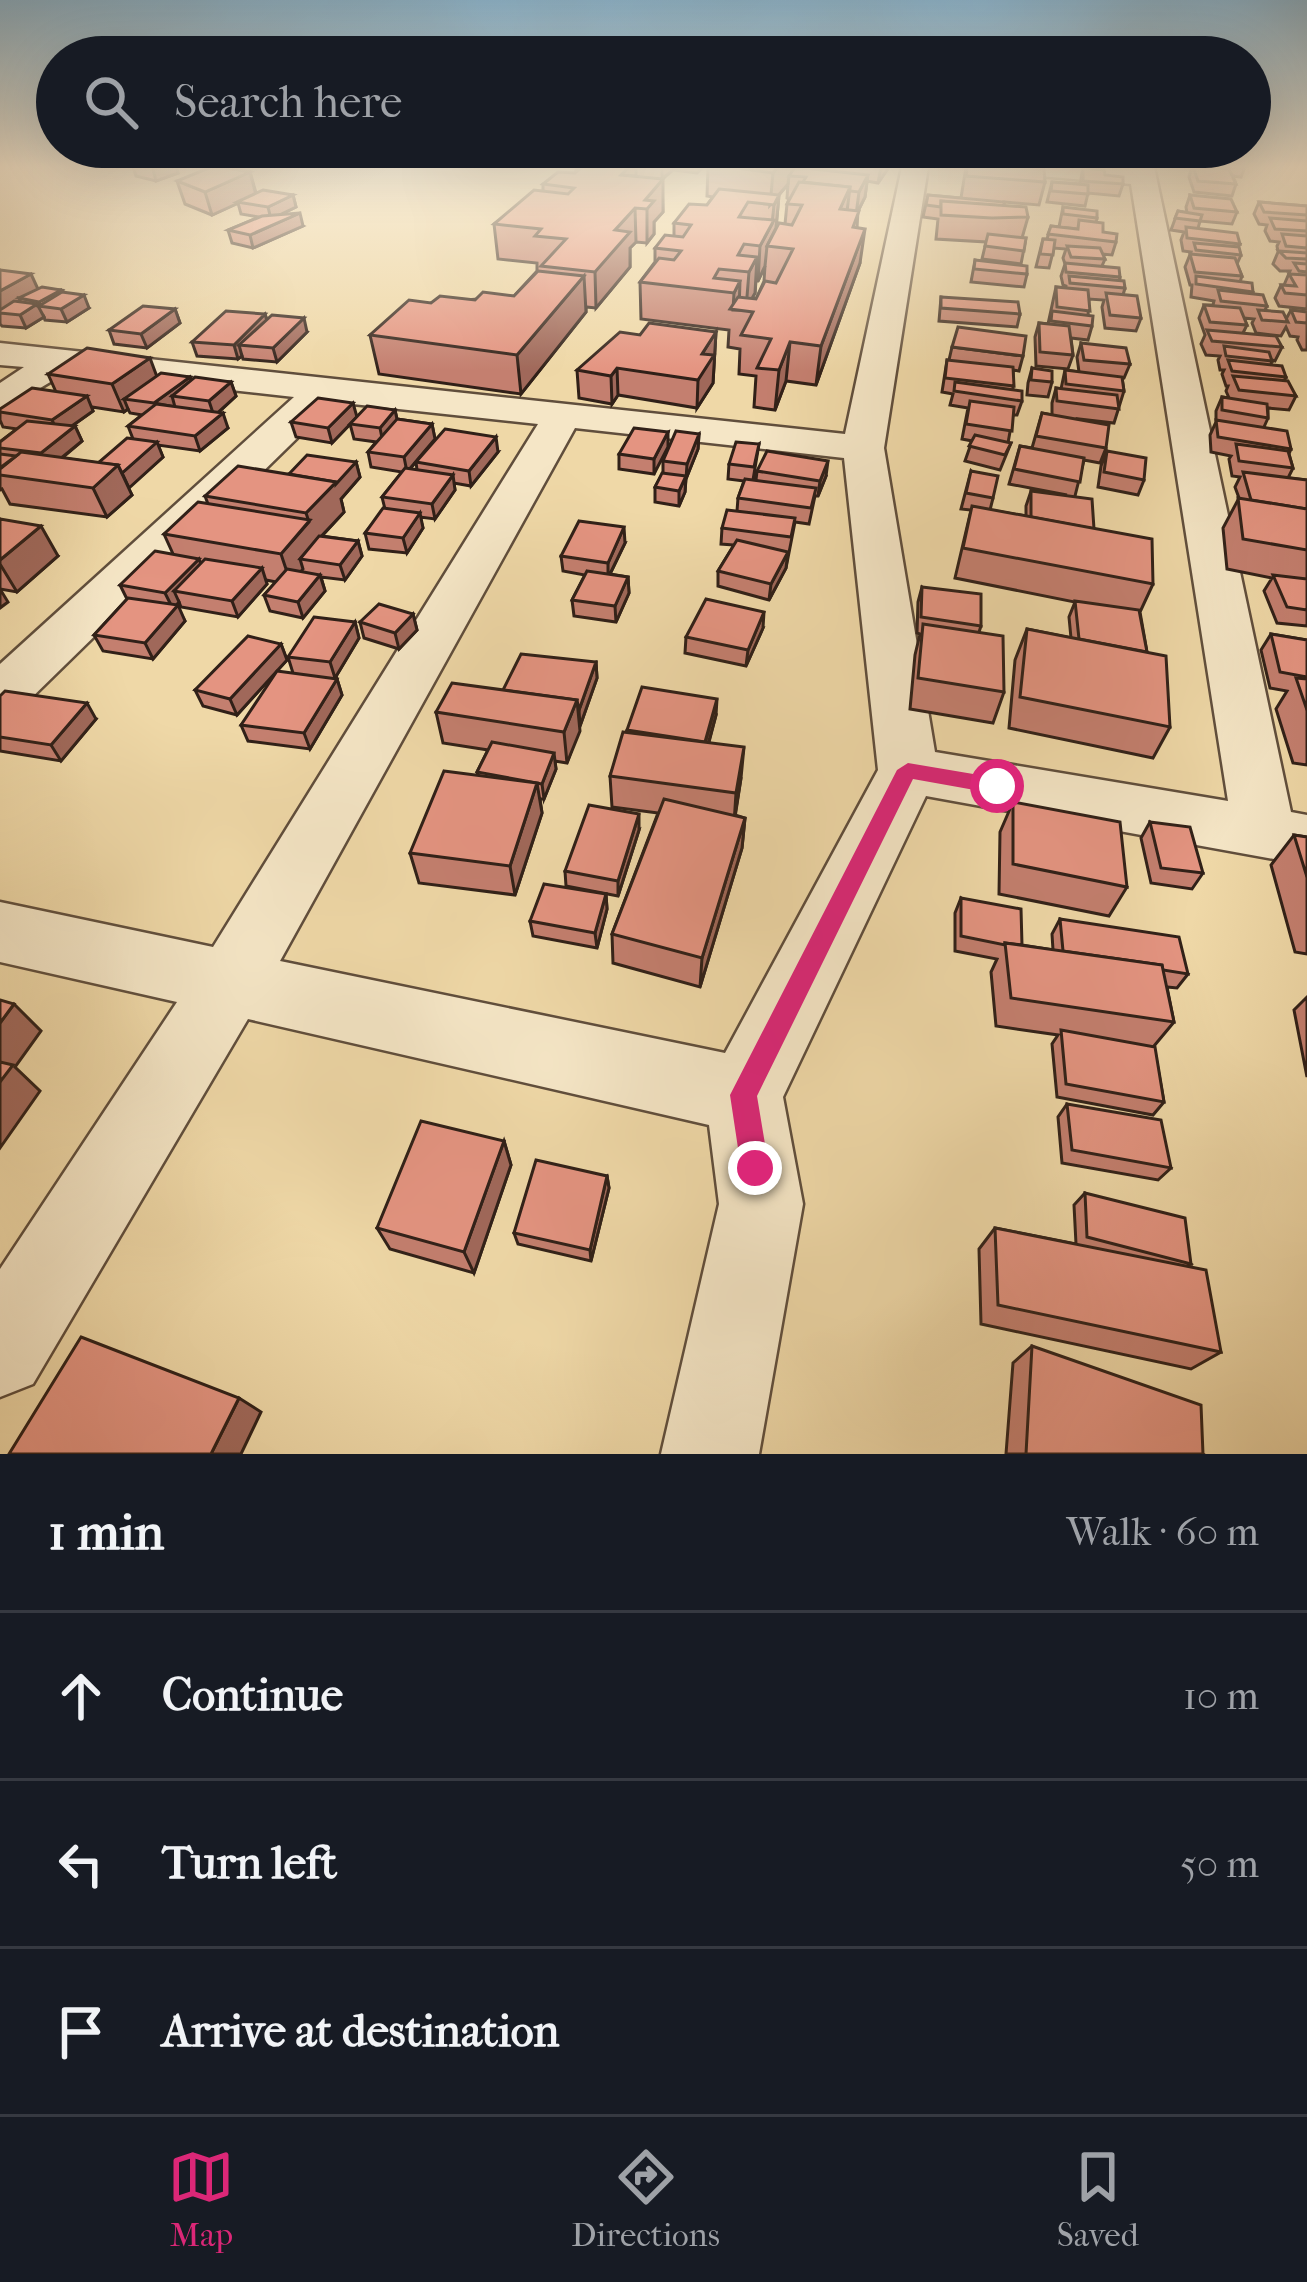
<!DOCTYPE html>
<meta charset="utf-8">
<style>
:root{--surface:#171b24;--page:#20242c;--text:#f1f3f6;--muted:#9ea1a6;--line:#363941;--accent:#db2777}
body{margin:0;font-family:"IM FELL French Canon",serif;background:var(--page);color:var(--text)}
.stop{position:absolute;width:36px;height:36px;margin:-27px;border:9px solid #db2777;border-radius:50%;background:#fff}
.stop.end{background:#db2777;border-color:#fff;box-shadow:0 3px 12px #0008}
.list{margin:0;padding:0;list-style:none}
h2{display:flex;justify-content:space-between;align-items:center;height:156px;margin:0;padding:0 48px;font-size:51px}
h2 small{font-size:39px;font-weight:400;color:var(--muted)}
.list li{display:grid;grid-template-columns:78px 1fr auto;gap:36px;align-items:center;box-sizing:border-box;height:168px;padding:0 48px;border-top:3px solid var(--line)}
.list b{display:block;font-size:45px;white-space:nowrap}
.list em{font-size:39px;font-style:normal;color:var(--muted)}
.icon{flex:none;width:66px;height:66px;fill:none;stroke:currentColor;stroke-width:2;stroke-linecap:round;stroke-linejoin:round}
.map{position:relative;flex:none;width:1307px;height:1454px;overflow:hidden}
.search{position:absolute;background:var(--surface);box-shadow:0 12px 48px #0002;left:36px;right:36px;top:36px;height:132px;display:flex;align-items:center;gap:30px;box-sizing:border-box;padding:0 42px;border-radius:66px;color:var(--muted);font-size:45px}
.sheet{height:660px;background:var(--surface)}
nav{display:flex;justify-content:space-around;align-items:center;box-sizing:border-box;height:168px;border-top:3px solid var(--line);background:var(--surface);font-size:33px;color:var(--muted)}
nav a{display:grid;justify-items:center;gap:6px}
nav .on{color:var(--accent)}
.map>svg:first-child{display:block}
</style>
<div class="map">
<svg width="1307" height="1454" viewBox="0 0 1307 1454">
<rect width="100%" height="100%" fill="#efd8a7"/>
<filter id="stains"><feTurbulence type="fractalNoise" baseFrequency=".00167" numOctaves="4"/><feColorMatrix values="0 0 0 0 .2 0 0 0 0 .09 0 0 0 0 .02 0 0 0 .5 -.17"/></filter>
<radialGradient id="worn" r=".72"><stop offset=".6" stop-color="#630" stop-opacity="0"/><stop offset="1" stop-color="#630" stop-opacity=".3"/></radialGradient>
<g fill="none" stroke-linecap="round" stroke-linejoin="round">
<defs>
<path id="minor" d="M902,167H928L884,448L935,752L1228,801L1131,184L1028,175L1015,167H1154L1291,812L1307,815V865L926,796L783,1097L803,1204L759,1454H661L719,1204L709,1125L248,1019L33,1384L0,1397V1269L177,1002L0,962V902L213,947L538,424L334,402L20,709L0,714V664L294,397L67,372L0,412V383L24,367L0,365V343L845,434ZM575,428L844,458L878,770L725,1053L280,961Z"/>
</defs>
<use href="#minor" stroke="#604e3c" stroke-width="5"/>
<use href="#minor" fill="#f5e6c6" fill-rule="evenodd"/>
</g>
<g fill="#c47f6f" stroke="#302018" stroke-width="3" fill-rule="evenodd">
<polygon points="133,167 176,167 178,173 156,181 136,176"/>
<polygon points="577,167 703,167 697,173 673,170 662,179 663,212 654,222 654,234 647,243 636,242 630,248 630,267 596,308 586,307 586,312 521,394 379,374 370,335 431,303 514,296 537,271 537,263 498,259 494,224 543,191 543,184 575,173"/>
<path d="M708,167H889L878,183L867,181L865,197L858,211L857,228L860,263L816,385L786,381L775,410L754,407L756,376L739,374L740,349L728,347L729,330L641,319L640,282L655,262V248L674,236V223L707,205L713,197L707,196ZM788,184L787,198L789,199L787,204L785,224L776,228L779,195ZM765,266L764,281L756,299L752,298L755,293L756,281H758Z"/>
<polygon points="966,167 1045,182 1039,205 1004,202 1004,206 1028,217 1022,238 1026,238 1021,264 982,259 986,242 936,239 938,219 923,217 928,195 961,198"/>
<polygon points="1192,167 1245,167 1241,177 1233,176 1236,184 1232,196 1194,192 1189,177"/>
<polygon points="1083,168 1105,175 1123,184 1119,196 1088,193 1085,206 1047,202 1052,182 1080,184"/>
<polygon points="250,172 256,193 293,195 296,207 280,215 303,226 253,248 232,243 228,230 259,217 241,214 238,203 212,215 185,204 177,181"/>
<polygon points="1190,195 1237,212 1232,224 1200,221 1198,228 1240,244 1238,247 1241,255 1237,264 1242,276 1240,282 1253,292 1252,294 1267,306 1265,310 1286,319 1291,310 1307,312 1307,350 1302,350 1297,340 1298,337 1290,336 1286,327 1281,336 1256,333 1252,323 1254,319 1244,318 1247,325 1243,333 1282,347 1275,361 1272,360 1271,364 1286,377 1284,381 1296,396 1289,410 1268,408 1268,418 1264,427 1291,449 1289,454 1293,468 1288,478 1307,480 1307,626 1277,623 1264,591 1272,578 1227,569 1223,528 1239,498 1235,487 1240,477 1232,476 1229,459 1231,456 1211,452 1210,435 1216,422 1216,411 1222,397 1229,398 1226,391 1228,386 1226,386 1222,374 1224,370 1220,370 1218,360 1220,356 1206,355 1201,344 1205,335 1199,318 1204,305 1213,305 1214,301 1191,297 1192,285 1190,285 1185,267 1191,252 1183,251 1181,240 1184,232 1171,230 1178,211 1187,213 1186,207"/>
<polygon points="1259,202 1307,206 1307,309 1279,306 1275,298 1281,285 1284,285 1290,271 1280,271 1273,264 1278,252 1277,246 1279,242 1270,241 1265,231 1267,225 1259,224 1254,214"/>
<polygon points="1063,207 1097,218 1096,222 1103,232 1116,242 1112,255 1102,254 1105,259 1102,266 1120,277 1119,281 1125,288 1123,295 1141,318 1136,331 1105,328 1102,307 1104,300 1089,299 1088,316 1092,326 1088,340 1071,338 1073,355 1068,369 1036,366 1035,337 1039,323 1048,324 1056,287 1066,288 1066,286 1063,285 1061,276 1065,264 1063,258 1066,249 1054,248 1049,268 1036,267 1043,239 1047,239 1051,226 1076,229 1059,227"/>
<polygon points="975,260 1027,274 1024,287 971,282"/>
<polygon points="0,270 38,289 61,290 89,308 67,322 45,320 43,315 44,317 26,328 2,326 0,324"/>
<polygon points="941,297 1020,314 1017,327 939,321"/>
<polygon points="175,309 180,323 147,348 114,344 109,330"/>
<polygon points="265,314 267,320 307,332 277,362 243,359 242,356 238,359 197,356 192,342"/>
<polygon points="716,332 713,383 697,408 618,395 612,404 579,398 577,370 640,335"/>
<polygon points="1081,343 1130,364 1124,378 1122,378 1124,391 1114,423 1079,419 1106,448 1100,463 1084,460 1075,496 1094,529 1153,584 1140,612 1147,652 1170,727 1153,758 1009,728 1015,660 1027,629 1071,638 1069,617 1075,602 955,578 971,510 961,509 971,471 993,498 990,510 1026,516 1026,506 1031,491 1067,495 1009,484 1020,446 1032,448 1042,413 1052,415 1052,403 1056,388 1061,389 1065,370 1079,372 1077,357"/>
<polygon points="952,347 1023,356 1019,371 1013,370 1013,390 1022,401 1017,415 1013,415 1008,443 1011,443 1000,470 965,461 972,441 962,439 968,408 950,405 953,394 942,392 947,360 949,360"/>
<polygon points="1032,368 1052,382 1048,397 1027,395 1028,383"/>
<path d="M48,374L157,376L190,377L191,380L231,382L236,396L218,413L228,428L200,451L158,445L163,457L128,488L132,495L107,517L10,504L2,489L0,490V442L17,429L3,427L0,420V409L56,392ZM92,407L124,412L128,409L130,413L142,415L128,426L133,439L98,463L62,458L82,441L75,426H72L93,411Z"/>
<polygon points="395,410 397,419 432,424 435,439 410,469 417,470 416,462 498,452 471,486 454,483 455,490 435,519 420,517 423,528 407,553 369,549 365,533 385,509 382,497 402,472 371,467 368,452 376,442 354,439 350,424 355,419 332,443 296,437 291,422 357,417"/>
<polygon points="668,432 654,474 619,469 619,454"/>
<polygon points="699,434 698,449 686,479 685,492 679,506 655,502 655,487 663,473 663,461"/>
<polygon points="759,444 753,480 756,480 757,471 826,476 818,496 815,496 809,524 795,522 786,568 769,600 718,586 718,571 734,545 721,544 722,528 737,511 738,498 744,481 728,479 729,464"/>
<polygon points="1107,451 1144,480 1138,495 1098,487 1101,466"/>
<polygon points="356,462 360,477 341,499 344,512 322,536 358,541 362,556 345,580 321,577 325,591 303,618 270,611 264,595 276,582 266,580 267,584 238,617 181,607 179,602 176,605 185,621 153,659 103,651 94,635 127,599 120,585 173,554 164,534 208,504 205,496 289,474"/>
<polygon points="0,519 58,556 17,592 0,589"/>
<polygon points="625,543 610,574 628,577 629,593 616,622 574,616 572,600 585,575 563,571 561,556"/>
<polygon points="922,587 981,626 979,632 1004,692 993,723 910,709 915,655 920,634 917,633 918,602"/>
<polygon points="413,614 417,630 399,649 364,638 360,622"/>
<polygon points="355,622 359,638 335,678 337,679 342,695 310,749 248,741 241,725 293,673 288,657"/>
<polygon points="763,628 746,666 685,653 686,637"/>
<polygon points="1271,634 1307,640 1307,765 1293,763 1276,709 1287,691 1270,688 1261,650"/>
<polygon points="281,644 287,660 237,715 203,706 195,690"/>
<polygon points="596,662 597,678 567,763 555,761 556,769 544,799 540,799 542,813 515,895 419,883 410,853 478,775 477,772 488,750 443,743 436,712"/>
<polygon points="0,696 96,719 61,761 0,751"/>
<polygon points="716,715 709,742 741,778 735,815 745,818 742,848 700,987 613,963 612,934 658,813 612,807 610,776 627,730"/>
<polygon points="1013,802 1127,887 1109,916 999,894 1000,832"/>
<polygon points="1150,822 1203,873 1192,889 1151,883 1141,838"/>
<polygon points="639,830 618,896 566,886 565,871"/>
<polygon points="1294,835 1307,837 1307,954 1295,952 1271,865"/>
<polygon points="606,894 607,909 597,948 533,936 530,921"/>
<polygon points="961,898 1022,945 1053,950 1052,934 1060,919 1188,974 1177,988 1167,987 1174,1022 1154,1046 1164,1102 1153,1115 1057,1097 1052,1044 1058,1035 996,1026 991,972 997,959 955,951 955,913"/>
<polygon points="1307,997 1307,1077 1294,1010"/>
<polygon points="1067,1104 1171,1168 1158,1180 1062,1163 1058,1117"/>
<polygon points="504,1141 511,1165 474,1273 390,1249 377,1228"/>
<polygon points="607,1176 609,1188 591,1261 518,1244 514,1233"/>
<polygon points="1085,1193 1191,1264 1187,1266 1221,1352 1191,1369 981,1324 979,1249 995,1228 1076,1244 1074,1205"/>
<polygon points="1032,1346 1203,1454 1006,1454 1013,1363"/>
</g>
<g fill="#a0685a" stroke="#302018" stroke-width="3">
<polygon points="158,167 176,167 178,173 156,181 153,169"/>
<polygon points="623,167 636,167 636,176 621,175"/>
<polygon points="662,167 673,167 673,170 662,179"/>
<polygon points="778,167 802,167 789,176 788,184 770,205 773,173"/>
<polygon points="881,167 889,167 878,183"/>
<polygon points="250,172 256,195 212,215 205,192"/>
<polygon points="868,175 865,197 856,215 859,192"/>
<polygon points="663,179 663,212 654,222 654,234 647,243 647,209 645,200"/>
<polygon points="850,187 846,220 840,209"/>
<polygon points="293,195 296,207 271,219 268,207"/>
<polygon points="779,195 776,228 767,246 765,266 758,281 760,246 772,224 774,205"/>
<polygon points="635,208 636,242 630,248 630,267 596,308 595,272 615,230"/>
<polygon points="300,213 303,226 253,248 250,235"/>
<polygon points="865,229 860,263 816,385 821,346"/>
<polygon points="757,257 755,293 746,309 749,272"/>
<polygon points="31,274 43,300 61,290 67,303 41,306 39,302 19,298 24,310 0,313 0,291"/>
<polygon points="584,276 586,312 521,394 517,355"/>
<polygon points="740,281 739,310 733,310 734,293"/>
<polygon points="84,295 89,308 67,322 61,309"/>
<polygon points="37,304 44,317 26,328 20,315"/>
<polygon points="175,309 180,323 147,348 141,334"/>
<polygon points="265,314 269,328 239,345 242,356 238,359 234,345"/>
<polygon points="304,318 307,332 277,362 273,348"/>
<polygon points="716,332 713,383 697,408 698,380 702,354"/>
<polygon points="790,342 786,381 775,410 779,370"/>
<polygon points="150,358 160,385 124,399 128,409 124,412 112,384"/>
<polygon points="617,368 618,395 612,404 611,376"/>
<polygon points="190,377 195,392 172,396 175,407 154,403"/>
<polygon points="231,382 236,396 214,416 209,401"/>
<polygon points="87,396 93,411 59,435 52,420"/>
<polygon points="353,403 357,417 332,443 328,428"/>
<polygon points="395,410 398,424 383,443 380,428"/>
<polygon points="223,413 228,428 200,451 195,436"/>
<polygon points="432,424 435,439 407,472 404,457"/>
<polygon points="75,426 82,441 49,468 41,453"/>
<polygon points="668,432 668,447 654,474 654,459"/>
<polygon points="699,434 698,449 686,479 687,464"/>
<polygon points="496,437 498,452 471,486 469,471"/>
<polygon points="157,442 163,457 129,488 122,473"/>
<polygon points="828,461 826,476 818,496 820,481"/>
<polygon points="356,462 360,477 341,499 344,512 300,559 303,569 291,584 281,554 309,522 306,513"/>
<polygon points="118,465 132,495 107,517 93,488"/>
<polygon points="453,475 455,490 435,519 432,504"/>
<polygon points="686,476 685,492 679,506 679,491"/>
<polygon points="420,513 423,528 407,553 403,538"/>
<polygon points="41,526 58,556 17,592 0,564 0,560"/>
<polygon points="624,527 625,543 608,578 608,563"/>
<polygon points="358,541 362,556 345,580 340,565"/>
<polygon points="788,552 786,568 769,600 771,584"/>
<polygon points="199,559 205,575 174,591 179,602 173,609 165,593"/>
<polygon points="262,568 267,584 238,617 232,601"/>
<polygon points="320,575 325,591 303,618 298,602"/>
<polygon points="628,577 629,593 616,622 615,606"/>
<polygon points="0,589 8,602 0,608"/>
<polygon points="178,605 185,621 153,659 145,643"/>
<polygon points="764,612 763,628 746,666 748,650"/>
<polygon points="413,614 417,630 399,649 395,633"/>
<polygon points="355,622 359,638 335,678 330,662"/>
<polygon points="281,644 287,660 237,715 230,699"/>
<polygon points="596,662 597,678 580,726 579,710"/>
<polygon points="337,679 342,695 310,749 304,733"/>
<polygon points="717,699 716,715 704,759 705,743"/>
<polygon points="577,700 580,731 567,763 564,732"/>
<polygon points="87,703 96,719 61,761 51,745"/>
<polygon points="744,747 741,778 734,824 736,793"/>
<polygon points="554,753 556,769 544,799 542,784"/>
<polygon points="537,783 542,813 515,895 510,866"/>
<polygon points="639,814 639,830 618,896 618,881"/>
<polygon points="745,818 742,848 700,987 702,958"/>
<polygon points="606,894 607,909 597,948 595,933"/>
<polygon points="14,1004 41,1031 15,1067 40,1091 0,1148 0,1023"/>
<polygon points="504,1141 511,1165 474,1273 464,1252"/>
<polygon points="607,1176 609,1188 591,1261 590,1250"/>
<polygon points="239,1398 261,1412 241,1454 211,1454"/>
</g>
<g fill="#e49481" stroke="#302018" stroke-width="3">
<polygon points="211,167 221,167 250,172 205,192 177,181"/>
<polygon points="582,167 629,167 621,175 663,179 645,200 654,201 647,209 635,208 615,230 630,232 595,272 541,266 566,239 535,236 541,229 494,224 534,190 568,194 574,188 543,184 558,172 575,173"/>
<polygon points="729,167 778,167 773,173"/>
<polygon points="795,167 868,175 859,192 850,191 850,187 803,182 806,177 789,176"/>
<polygon points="967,167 1044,169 1045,182 966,176"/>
<polygon points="1193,167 1229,169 1236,184 1198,181"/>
<polygon points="1083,168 1104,170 1105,175 1123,177 1123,184 1083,181"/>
<polygon points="799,182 850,187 840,209 859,211 853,227 865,229 821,346 790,342 779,370 757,368 771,339 741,335 753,312 730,309 738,297 756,299 765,281 776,283 793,249 767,246 779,223 792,225 802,205 787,204"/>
<polygon points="1052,182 1088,185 1088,194 1051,191"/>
<polygon points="719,189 779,195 774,205 748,202 739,217 774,220 760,246 744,244 738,255 757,257 749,272 719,269 714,278 740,281 734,293 640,282 659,258 674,260 681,251 655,248 665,235 683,237 691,225 674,223 689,204 707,205"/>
<polygon points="263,190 293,195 268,207 237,202"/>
<polygon points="928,195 1004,202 1004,206 941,201 941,207 926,205"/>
<polygon points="1190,195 1231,199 1237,212 1194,208"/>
<polygon points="941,201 1026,207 1028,217 992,218 941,215"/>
<polygon points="1259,202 1307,206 1307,215 1264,212"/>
<polygon points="1063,207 1097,211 1097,218 1063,214"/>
<polygon points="1178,211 1202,215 1200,221 1175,218"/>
<polygon points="300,213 250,235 228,230 262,216"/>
<polygon points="1270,218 1307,221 1307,231 1275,229"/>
<polygon points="1079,220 1103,223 1103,232 1117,234 1116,242 1048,234 1051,226 1078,229"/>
<polygon points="1186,227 1237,233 1240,244 1187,238"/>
<polygon points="988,234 1026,238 1024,251 985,246"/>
<polygon points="1282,234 1307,236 1307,248 1286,246"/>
<polygon points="1043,239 1055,240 1053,255 1040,254"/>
<polygon points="1194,243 1239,247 1241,255 1196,250"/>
<polygon points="1067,246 1100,248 1105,259 1071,257"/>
<polygon points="1279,251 1307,253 1307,259 1286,258"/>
<polygon points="1190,254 1235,258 1242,276 1195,272"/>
<polygon points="975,260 1027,266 1027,274 974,269"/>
<polygon points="1065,263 1119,268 1120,277 1066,272"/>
<polygon points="1294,263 1307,264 1307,272 1299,271"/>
<polygon points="0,270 31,274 0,291"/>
<polygon points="538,271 584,276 517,355 370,335 409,300 431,303 440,296 475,300 483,292 514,296"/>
<polygon points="1289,274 1307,275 1307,295 1285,293 1281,285 1296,286"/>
<polygon points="1069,276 1124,281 1125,288 1070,283"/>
<polygon points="1196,276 1252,283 1253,292 1196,284"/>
<polygon points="42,287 61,290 39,302 19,298"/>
<polygon points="1056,287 1088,290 1090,311 1057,307"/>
<polygon points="1218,290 1263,295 1267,306 1221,301"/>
<polygon points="62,292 84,295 61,309 39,306"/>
<polygon points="1106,293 1137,296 1141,318 1110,315"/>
<polygon points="941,297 1018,302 1020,314 941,308"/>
<polygon points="14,301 37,304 20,315 0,313 0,310"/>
<polygon points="1204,305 1240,308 1247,325 1210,322"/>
<polygon points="143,306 175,309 141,334 109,330"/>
<polygon points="1258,310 1283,312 1288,322 1262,320"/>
<polygon points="1291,310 1307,312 1307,323 1296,322"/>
<polygon points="226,311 265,314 234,345 192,342"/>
<polygon points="1052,311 1093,316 1092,326 1051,321"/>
<polygon points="272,315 304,318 273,348 239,345"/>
<polygon points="649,323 716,332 702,354 714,355 698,380 617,368 611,376 577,370 620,332 640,335"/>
<polygon points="1039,323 1069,326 1073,355 1040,352"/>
<polygon points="958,327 1026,336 1023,356 952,347"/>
<polygon points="1207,330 1276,336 1282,347 1212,341"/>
<polygon points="1081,343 1126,348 1130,364 1084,360"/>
<polygon points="1224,346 1269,352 1272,361 1226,356"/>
<polygon points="87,348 150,358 112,384 48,374"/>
<polygon points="947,360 1013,367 1014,386 945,378"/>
<polygon points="1228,360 1282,366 1286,377 1232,371"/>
<polygon points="1032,368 1052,371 1052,382 1031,380"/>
<polygon points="1065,370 1122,377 1124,391 1066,384"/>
<polygon points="161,373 190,377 154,403 124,399"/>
<polygon points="1233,376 1288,381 1296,396 1239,390"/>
<polygon points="195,377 231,382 209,401 172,396"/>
<polygon points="955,382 1022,391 1022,401 954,391"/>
<polygon points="32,388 87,396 52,420 0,412 0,409"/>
<polygon points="1056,388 1117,395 1119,409 1057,401"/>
<polygon points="1222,397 1267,404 1268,418 1222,410"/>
<polygon points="318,398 353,403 328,428 291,422"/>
<polygon points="970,401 1014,407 1012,431 966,424"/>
<polygon points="156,404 223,413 195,436 128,426"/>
<polygon points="367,406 395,410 380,428 350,424"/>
<polygon points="1042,413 1109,425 1106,448 1036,436"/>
<polygon points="397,419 432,424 404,457 368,452"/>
<polygon points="1216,420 1287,431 1291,449 1218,437"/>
<polygon points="27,421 75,426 41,453 0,448 0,442"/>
<polygon points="634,428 668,432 654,459 619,454"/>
<polygon points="445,429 496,437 469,471 416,462"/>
<polygon points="676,431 699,434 687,464 663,461"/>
<polygon points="975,435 1011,443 1005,455 969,446"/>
<polygon points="127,438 157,442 122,473 118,465 98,463"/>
<polygon points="736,442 759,444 754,467 729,464"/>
<polygon points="1236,444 1288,451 1293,468 1239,461"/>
<polygon points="1020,446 1084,458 1080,482 1014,469"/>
<polygon points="767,451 828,461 820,481 757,471"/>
<polygon points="1107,451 1146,458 1144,480 1104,472"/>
<polygon points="21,452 118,465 93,488 0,475 0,469"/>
<polygon points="0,454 16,456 0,468"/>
<polygon points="307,455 356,462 336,484 336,482 289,474"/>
<polygon points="238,466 336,482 306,513 205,496"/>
<polygon points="405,468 453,475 432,504 382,497"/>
<polygon points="971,471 998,476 993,498 966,493"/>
<polygon points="1243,472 1307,480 1307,509 1251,500"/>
<polygon points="662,473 686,476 679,491 655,487"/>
<polygon points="745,479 816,488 811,508 738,498"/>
<polygon points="1031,491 1092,499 1094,529 1031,517"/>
<polygon points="1238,498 1307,509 1307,550 1243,539"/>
<polygon points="198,502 310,520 281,554 164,534"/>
<polygon points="972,506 1152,539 1153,584 963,548"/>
<polygon points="383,508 420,513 403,538 365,533"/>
<polygon points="727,510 795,518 791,537 722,528"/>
<polygon points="0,519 41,526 0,560"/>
<polygon points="579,521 624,527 608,563 561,556"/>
<polygon points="319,536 358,541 340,565 300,559"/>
<polygon points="737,540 788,552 771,584 718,571"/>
<polygon points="155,551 199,559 165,593 120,585"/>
<polygon points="205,559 262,568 232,601 174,591"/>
<polygon points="287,569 320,575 298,602 264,595"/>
<polygon points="587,571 628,577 615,606 572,600"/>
<polygon points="1273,575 1307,579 1307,610 1287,607"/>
<polygon points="922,587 981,594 981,626 921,617"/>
<polygon points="128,598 178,605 145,643 94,635"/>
<polygon points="706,599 764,612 748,650 686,637"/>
<polygon points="1075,601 1139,610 1147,652 1079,639"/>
<polygon points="379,604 413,614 395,633 360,622"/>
<polygon points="314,617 355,622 330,662 288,657"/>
<polygon points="923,624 1003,636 1004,692 918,678"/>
<polygon points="1027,629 1166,656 1170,727 1020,697"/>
<polygon points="1271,634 1307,640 1307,677 1280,672"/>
<polygon points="248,636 281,644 230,699 195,690"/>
<polygon points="521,654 596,662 579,710 577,700 503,690"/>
<polygon points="277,671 337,679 304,733 241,725"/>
<polygon points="1296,678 1307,679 1307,710"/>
<polygon points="452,683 577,700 564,732 436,712"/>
<polygon points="642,687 717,699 705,742 627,730"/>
<polygon points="5,691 87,703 51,745 0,737 0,696"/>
<polygon points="623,732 744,747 736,793 610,776"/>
<polygon points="492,742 554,753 542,784 477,772"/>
<polygon points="444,771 537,783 510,866 410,853"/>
<polygon points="664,799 745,818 702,958 612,934"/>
<polygon points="1013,802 1120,822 1127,887 1013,864"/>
<polygon points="589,805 639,814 618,881 565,871"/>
<polygon points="1150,822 1190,827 1203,873 1161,868"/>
<polygon points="1294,835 1307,837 1307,877"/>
<polygon points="544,884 606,894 595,933 530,921"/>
<polygon points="961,898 1021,909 1022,945 1005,943 1005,945 961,936"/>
<polygon points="1060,919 1179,937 1188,974 1163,970 1162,965 1063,951"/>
<polygon points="1005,943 1162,965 1174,1022 1011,998"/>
<polygon points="0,1000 14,1004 0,1023"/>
<polygon points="1061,1030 1155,1047 1164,1102 1066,1084"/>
<polygon points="0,1062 13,1065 0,1082"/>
<polygon points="1067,1104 1161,1120 1171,1168 1072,1150"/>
<polygon points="421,1121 504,1141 464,1252 377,1228"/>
<polygon points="536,1160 607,1176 590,1250 514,1233"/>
<polygon points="1085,1193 1185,1218 1191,1264 1087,1237"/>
<polygon points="995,1228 1206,1270 1221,1352 998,1305"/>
<polygon points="81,1337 239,1398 211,1454 9,1454"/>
<polygon points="1032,1346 1201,1405 1203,1454 1026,1454"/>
</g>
<linearGradient id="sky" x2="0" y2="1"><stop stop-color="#89b6d2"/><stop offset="0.45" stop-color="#f8edd7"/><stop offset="1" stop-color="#f8edd7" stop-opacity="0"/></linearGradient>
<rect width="1307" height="371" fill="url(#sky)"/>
<polygon fill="#db2777" points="908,763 997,778 1007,786 997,794 913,779 757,1096 769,1168 755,1182 741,1168 730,1095 897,770"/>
<rect width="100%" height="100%" filter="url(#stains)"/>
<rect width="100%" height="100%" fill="url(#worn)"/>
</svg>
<div class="stop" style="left:997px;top:786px"></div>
<div class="stop end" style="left:755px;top:1168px"></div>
<div class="search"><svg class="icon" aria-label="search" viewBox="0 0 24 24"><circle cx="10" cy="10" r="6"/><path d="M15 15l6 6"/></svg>Search here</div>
</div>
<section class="sheet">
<h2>1 min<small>Walk · 60 m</small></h2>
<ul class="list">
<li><svg class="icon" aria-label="ahead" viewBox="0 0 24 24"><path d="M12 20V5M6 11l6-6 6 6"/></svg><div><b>Continue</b></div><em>10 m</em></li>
<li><svg class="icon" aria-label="left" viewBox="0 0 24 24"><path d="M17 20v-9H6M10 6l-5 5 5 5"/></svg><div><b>Turn left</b></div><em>50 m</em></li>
<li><svg class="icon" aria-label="arrive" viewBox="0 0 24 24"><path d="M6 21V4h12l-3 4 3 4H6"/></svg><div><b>Arrive at destination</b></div></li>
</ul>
</section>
<nav>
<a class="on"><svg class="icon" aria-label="map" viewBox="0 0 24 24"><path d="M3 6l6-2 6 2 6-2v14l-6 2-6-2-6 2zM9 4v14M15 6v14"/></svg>Map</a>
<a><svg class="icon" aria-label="directions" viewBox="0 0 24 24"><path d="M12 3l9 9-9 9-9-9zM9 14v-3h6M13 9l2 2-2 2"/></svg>Directions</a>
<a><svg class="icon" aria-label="saved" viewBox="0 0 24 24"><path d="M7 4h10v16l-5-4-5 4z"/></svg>Saved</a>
</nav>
